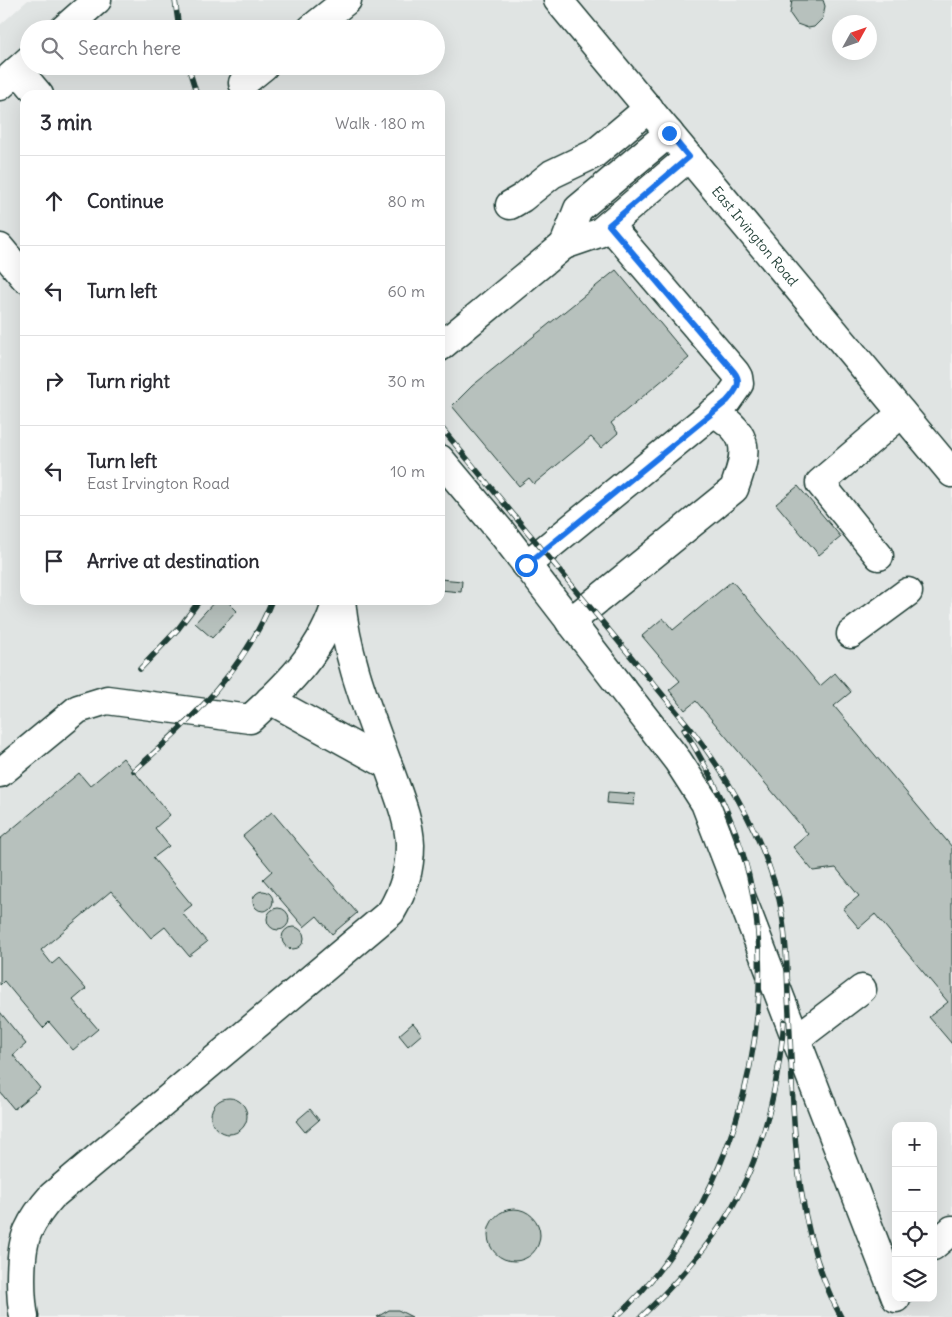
<!DOCTYPE html>
<meta charset="utf-8">
<style>
:root{--surface:#fff;--page:#f2f2f3;--text:#2b2b33;--muted:#7c7c81;--line:#e1e1e2}
body{margin:0;font-family:Delius,sans-serif;background:var(--page);color:var(--text)}
.controls{position:absolute;right:15px;bottom:15px;display:grid;overflow:hidden;border-radius:10px;box-shadow:0 5px 20px #0002}
.controls button{width:45px;height:45px;display:grid;place-items:center;padding:0;border:0;border-bottom:1px solid var(--line);background:var(--surface);color:var(--text);font:25px sans-serif}
.compass{position:absolute;left:832px;top:15px;width:45px;height:45px;border-radius:50%;background:var(--surface);box-shadow:0 5px 20px #0002;rotate:50deg}
.stop{position:absolute;width:15px;height:15px;margin:-11px;border:4px solid #1a73e8;border-radius:50%;background:#fff}
.stop.end{background:#1a73e8;border-color:#fff;box-shadow:0 1px 5px #0008}
.list{margin:0;padding:0;list-style:none}
h2{display:flex;justify-content:space-between;align-items:center;height:65px;margin:0;padding:0 20px;font-size:21px}
h2 small{font-size:16px;font-weight:400;color:var(--muted)}
.list li{display:grid;grid-template-columns:32px 1fr auto;gap:15px;align-items:center;box-sizing:border-box;height:90px;padding:0 20px;border-top:1px solid var(--line)}
.list b{display:block;font-size:19px;white-space:nowrap}
.list p{margin:0;font-size:16px;white-space:nowrap;color:var(--muted)}
.list em{font-size:16px;font-style:normal;color:var(--muted)}
.icon{flex:none;width:28px;height:28px;fill:none;stroke:currentColor;stroke-width:2;stroke-linecap:round;stroke-linejoin:round}
.map{position:relative;flex:none;width:952px;height:1317px;overflow:hidden}
.search{position:absolute;background:var(--surface);box-shadow:0 5px 20px #0002;left:20px;top:20px;width:425px;height:55px;display:flex;align-items:center;gap:12px;box-sizing:border-box;padding:0 18px;border-radius:28px;color:var(--muted);font-size:19px}
.panel{position:absolute;background:var(--surface);box-shadow:0 5px 20px #0002;left:20px;top:90px;width:425px;height:515px;border-radius:15px}
.map>svg:first-child{display:block}
</style>
<div class="map">
<svg width="952" height="1317" viewBox="0 0 952 1317">
<rect width="100%" height="100%" fill="#f2f3f3"/>
<filter id="ink" filterUnits="userSpaceOnUse"><feTurbulence type="fractalNoise" baseFrequency=".02" numOctaves="2"/><feDisplacementMap in="SourceGraphic" scale="10" xChannelSelector="R" yChannelSelector="G"/><feConvolveMatrix kernelMatrix="1 2 1 2 8 2 1 2 1" color-interpolation-filters="sRGB"/></filter>
<g filter="url(#ink)">
<path fill="#e0e4e3" fill-rule="evenodd" d="M28,0H952V1317H0V25ZM840,22H870V52H840ZM29,29H436V66H29ZM25,95H440V600H25ZM896,1126H933V1298H896Z"/>
<g fill="#b7c1bd" stroke="#1f3d34">
<polygon points="792,0 823,0 825,6 823,18 814,27 808,28 797,24 790,14"/>
<polygon points="616,270 689,358 611,423 618,433 601,448 591,437 534,484 529,478 519,486 452,406 472,386"/>
<polygon points="798,486 841,537 819,555 776,504"/>
<polygon points="440,579 462,581 461,592 440,590"/>
<polygon points="732,581 820,686 835,673 851,692 834,706 952,847 952,1044 929,1017 948,1002 875,914 859,928 843,909 859,896 836,868 813,871 793,847 808,834 696,701 685,710 669,690 680,681 642,636 663,618 673,630"/>
<polygon points="216,600 226,600 237,611 212,638 195,623"/>
<polygon points="123,758 170,815 155,828 169,846 153,858 192,905 182,913 207,942 189,956 165,927 151,938 111,891 41,950 52,964 59,958 86,989 73,1000 98,1029 73,1050 49,1022 43,1028 4,981 0,985 0,839 79,773 90,786"/>
<polygon points="608,792 635,794 634,805 607,803"/>
<polygon points="272,812 357,913 332,934 317,916 304,927 263,879 272,871 243,836"/>
<circle cx="263" cy="901" r="10"/>
<circle cx="278" cy="919" r="11"/>
<circle cx="293" cy="938" r="11"/>
<polygon points="0,1012 26,1044 13,1055 40,1088 14,1109 0,1092"/>
<polygon points="413,1023 422,1034 408,1046 399,1035"/>
<circle cx="229" cy="1116" r="18"/>
<polygon points="310,1109 319,1120 305,1132 296,1121"/>
<circle cx="514" cy="1235" r="26"/>
<polygon points="389,1310 398,1310 412,1317 377,1317"/>
</g>
<g fill="none" stroke-linecap="round" stroke-linejoin="round">
<defs>
<g id="minor">
<polyline points="558,0 952,473"/>
<polyline points="64,29 97,0"/>
<polyline points="311,29 347,0"/>
<polyline points="18,70 39,95"/>
<polyline points="243,83 264,66"/>
<polyline points="0,86 29,60"/>
<polyline points="669,133 578,209 564,245 599,233 689,157"/>
<polyline points="510,205 522,198 552,174 594,154 649,108"/>
<polyline points="0,248 25,278"/>
<polyline points="440,347 564,245"/>
<polyline points="440,459 502,533 678,761 705,803 896,1298"/>
<polyline points="879,556 820,483 902,413"/>
<polyline points="526,565 727,401 739,384 738,377 735,372 609,225"/>
<path d="M570,622L734,489C747,453 752,434 713,412"/>
<polyline points="851,634 908,592"/>
<polyline points="270,700 388,765"/>
<path d="M0,773L78,709L107,700L250,719C287,685 324,650 337,600"/>
<polyline points="795,1040 862,989"/>
<polyline points="933,1246 952,1230"/>
<path d="M24,1317C20,1295 19,1251 28,1231C34,1218 42,1207 52,1196L391,912C404,890 410,870 410,844C409,819 398,794 390,771C370,715 346,659 341,600"/>
</g>
</defs>
<use href="#minor" stroke="#1f3d34" stroke-width="31"/>
<use href="#minor" stroke="#fff" stroke-width="28"/>
<defs>
<g id="rail">
<polyline points="175,0 179,29"/>
<polyline points="188,66 197,95"/>
<path d="M440,426L691,729C730,780 763,836 779,899C786,930 787,964 788,996C795,1105 788,1218 841,1317"/>
<polyline points="140,669 178,629 200,600"/>
<path d="M134,771C190,721 244,671 272,600"/>
<path d="M616,1317C725,1218 779,1040 753,896C743,836 715,781 684,729"/>
<path d="M641,1317C671,1288 700,1257 723,1222C761,1163 778,1090 784,1021"/>
</g>
</defs>
<use href="#rail" stroke="#1f3d34" stroke-width="5.5"/>
<use href="#rail" stroke="#fff" stroke-width="4" stroke-dasharray="11" stroke-linecap="butt"/>
</g>
</g>
<g fill="none" stroke-linecap="round" stroke-linejoin="round" filter="url(#ink)">
<path stroke="#1a73e8" stroke-width="6" d="M526,565L727,401C735,392 743,383 734,372L609,225L689,157L669,133"/>
</g>
<g text-anchor="middle" stroke-width="5" stroke-linejoin="round" paint-order="stroke">
<g font-size="14" fill="#1f3d34" stroke="#fff">
<text transform="translate(755 236) rotate(50)" y="5">East Irvington Road</text>
</g>
</g>
</svg>
<div class="controls">
<button>+</button>
<button>−</button>
<button><svg class="icon" aria-label="locate" viewBox="0 0 24 24"><circle cx="12" cy="12" r="6"/><path d="M12 2v4M12 18v4M2 12h4M18 12h4"/></svg></button>
<button><svg class="icon" aria-label="layers" viewBox="0 0 24 24"><path d="M12 4l9 5-9 5-9-5zM3 14l9 5 9-5"/></svg></button>
</div>
<svg class="compass" viewBox="-18 -18 36 36"><path d="M0-13l5 13h-10z" fill="#e53935"/><path d="M0 13l5-13h-10z" fill="#7c7c81"/></svg>
<div class="stop" style="left:526px;top:565px"></div>
<div class="stop end" style="left:669px;top:133px"></div>
<div class="search"><svg class="icon" aria-label="search" viewBox="0 0 24 24"><circle cx="10" cy="10" r="6"/><path d="M15 15l6 6"/></svg>Search here</div>
<section class="panel">
<h2>3 min<small>Walk · 180 m</small></h2>
<ul class="list">
<li><svg class="icon" aria-label="ahead" viewBox="0 0 24 24"><path d="M12 20V5M6 11l6-6 6 6"/></svg><div><b>Continue</b></div><em>80 m</em></li>
<li><svg class="icon" aria-label="left" viewBox="0 0 24 24"><path d="M17 20v-9H6M10 6l-5 5 5 5"/></svg><div><b>Turn left</b></div><em>60 m</em></li>
<li><svg class="icon" aria-label="right" viewBox="0 0 24 24"><path d="M7 20v-9h11M14 6l5 5-5 5"/></svg><div><b>Turn right</b></div><em>30 m</em></li>
<li><svg class="icon" aria-label="left" viewBox="0 0 24 24"><path d="M17 20v-9H6M10 6l-5 5 5 5"/></svg><div><b>Turn left</b><p>East Irvington Road</p></div><em>10 m</em></li>
<li><svg class="icon" aria-label="arrive" viewBox="0 0 24 24"><path d="M6 21V4h12l-3 4 3 4H6"/></svg><div><b>Arrive at destination</b></div></li>
</ul>
</section>
</div>
